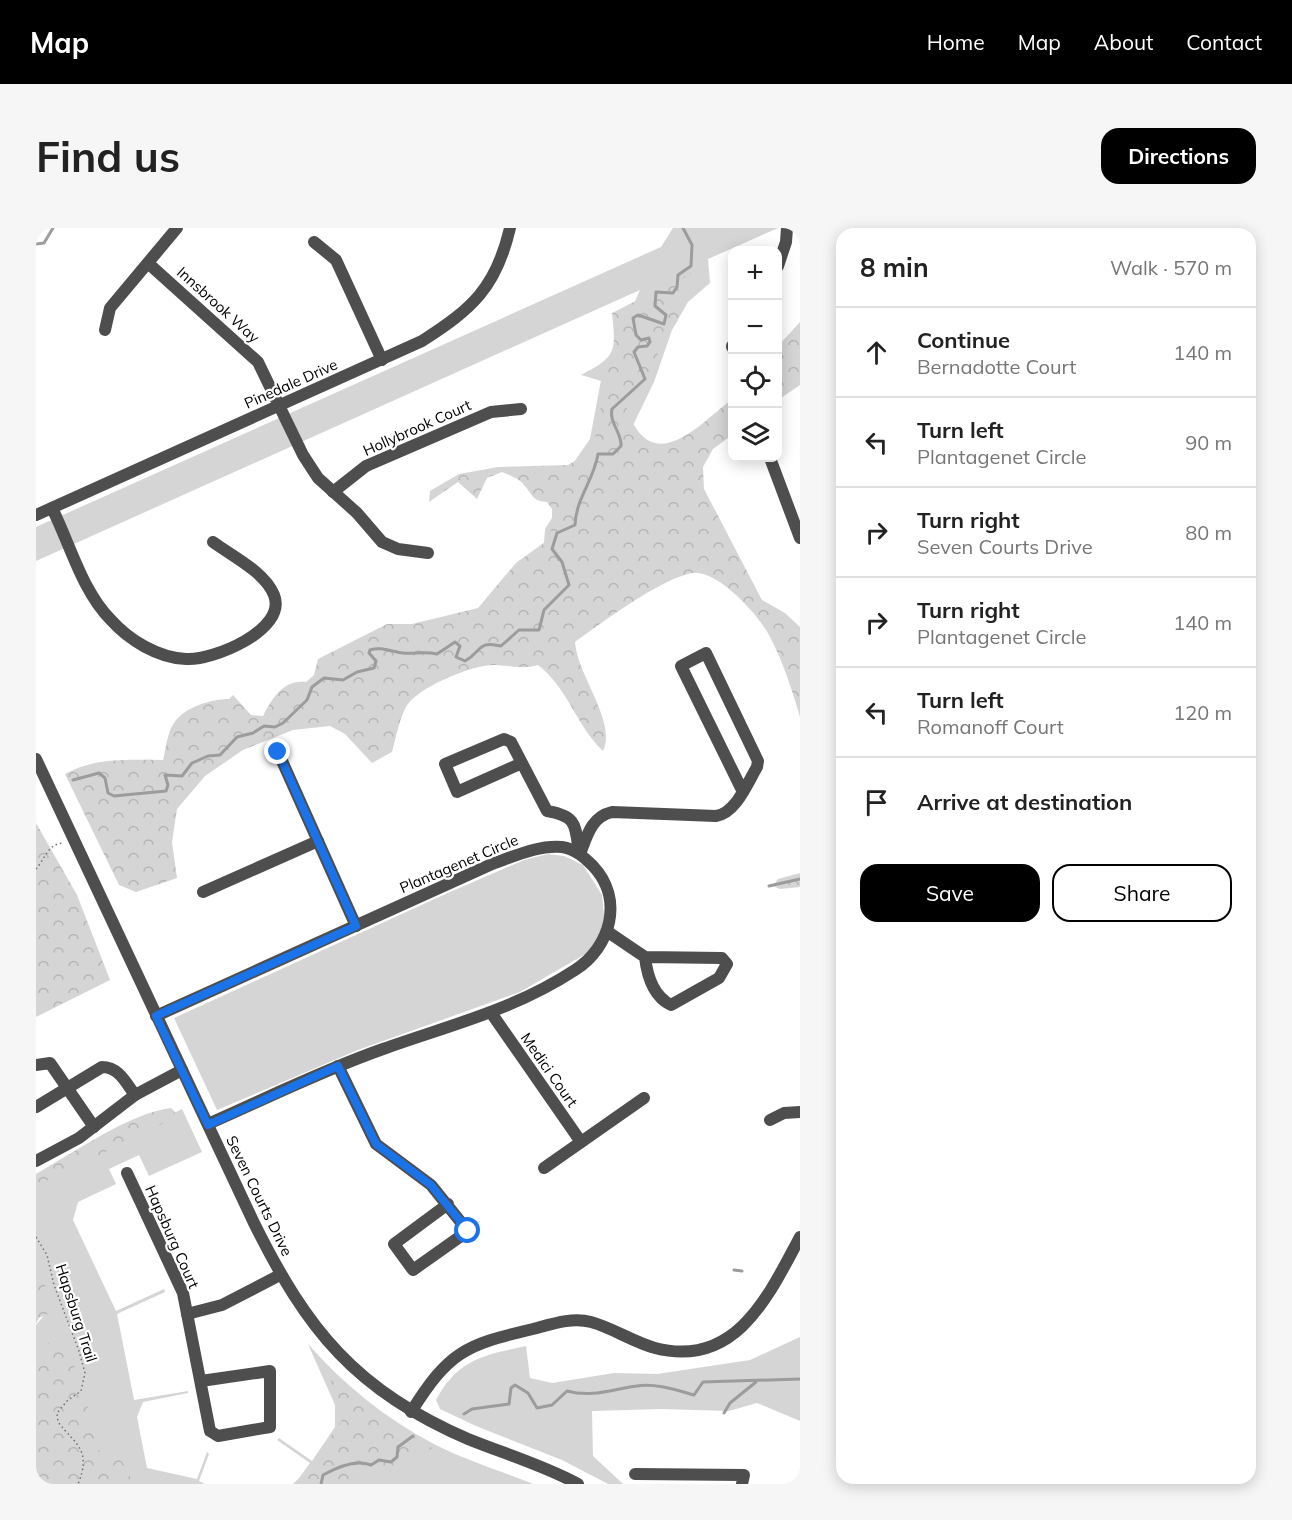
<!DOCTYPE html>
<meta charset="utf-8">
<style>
:root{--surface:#fff;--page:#f6f6f6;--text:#222;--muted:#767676;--line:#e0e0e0;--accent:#000}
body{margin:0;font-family:Mulish,sans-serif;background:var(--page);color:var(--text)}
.controls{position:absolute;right:18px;top:18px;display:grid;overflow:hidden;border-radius:12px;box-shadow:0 3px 15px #0003}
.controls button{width:54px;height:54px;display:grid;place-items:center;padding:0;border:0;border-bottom:2px solid var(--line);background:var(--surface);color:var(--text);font:30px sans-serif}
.stop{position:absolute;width:18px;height:18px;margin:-14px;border:4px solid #1a73e8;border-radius:50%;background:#fff}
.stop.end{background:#1a73e8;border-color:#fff;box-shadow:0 2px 6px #0008}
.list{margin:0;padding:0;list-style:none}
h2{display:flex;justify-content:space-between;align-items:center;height:78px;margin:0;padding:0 24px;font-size:26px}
h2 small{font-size:20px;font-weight:400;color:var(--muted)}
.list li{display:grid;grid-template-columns:39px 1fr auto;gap:18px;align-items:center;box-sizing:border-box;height:90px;padding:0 24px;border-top:2px solid var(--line)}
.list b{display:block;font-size:22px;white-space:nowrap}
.list p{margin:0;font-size:20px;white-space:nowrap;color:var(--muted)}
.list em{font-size:20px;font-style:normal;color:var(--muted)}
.actions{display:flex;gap:12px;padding:18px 24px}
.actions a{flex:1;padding:14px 0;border:2px solid var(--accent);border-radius:18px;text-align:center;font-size:21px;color:var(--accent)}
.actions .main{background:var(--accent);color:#fff}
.icon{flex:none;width:33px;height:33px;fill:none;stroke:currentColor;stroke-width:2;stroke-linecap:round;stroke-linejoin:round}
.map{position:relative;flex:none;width:764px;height:1256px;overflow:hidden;border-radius:18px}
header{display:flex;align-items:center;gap:36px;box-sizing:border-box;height:84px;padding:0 30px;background:var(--accent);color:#fff}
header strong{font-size:28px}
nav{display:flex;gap:33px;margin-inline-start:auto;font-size:21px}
.intro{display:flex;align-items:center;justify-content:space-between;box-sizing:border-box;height:144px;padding:0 36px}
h1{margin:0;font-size:42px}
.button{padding:15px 27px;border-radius:18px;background:var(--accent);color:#fff;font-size:21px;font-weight:700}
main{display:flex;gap:36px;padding:0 36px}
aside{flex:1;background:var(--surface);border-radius:18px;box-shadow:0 3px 15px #0003}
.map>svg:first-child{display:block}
</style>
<header>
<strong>Map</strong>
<nav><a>Home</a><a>Map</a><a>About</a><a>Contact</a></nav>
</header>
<div class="intro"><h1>Find us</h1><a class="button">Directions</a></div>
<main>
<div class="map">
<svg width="764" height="1256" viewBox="0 0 764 1256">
<defs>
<pattern id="forest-crowns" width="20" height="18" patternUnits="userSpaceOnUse" patternTransform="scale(1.5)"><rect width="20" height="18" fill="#d5d5d5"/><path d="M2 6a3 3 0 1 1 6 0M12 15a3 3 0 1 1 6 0" fill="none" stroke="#b5b5b5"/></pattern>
</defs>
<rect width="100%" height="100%" fill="#fff"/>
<g fill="#d5d5d5">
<polygon points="637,0 742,0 672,31 674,55 652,74 636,102 618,154 584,224 507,329 509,301 530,268 531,244 554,211 566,147 604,62 0,333 0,299 625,19"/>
<polygon points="512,626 528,628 547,637 566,667 568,687 564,708 551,725 484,764 322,822 181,882 138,790 414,664 488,632"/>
<polygon points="146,881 166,924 113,948 103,927 73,941 80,956 42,974 37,992 80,1083 128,1061 129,1064 81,1086 98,1172 152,1163 152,1165 107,1174 101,1189 111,1240 161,1251 171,1224 173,1226 163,1253 169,1256 30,1256 0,1186 0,1097 10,1085 0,1058 0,952"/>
<path d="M764,1109V1193L721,1175L693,1183L626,1181L556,1183L557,1228L587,1256H572L526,1232L440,1198L404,1181L400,1172C422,1131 448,1127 490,1118L494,1150L516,1155L578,1145L621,1146L714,1132Z"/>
<path d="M272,1116C308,1157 350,1191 398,1216C429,1232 465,1243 497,1256H259L274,1235L241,1212L243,1210L276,1233L299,1199V1177Z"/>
</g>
<g fill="url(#forest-crowns)">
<path d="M655,45L644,72L642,92L625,118L608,160L590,178C614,252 661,199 696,171V207L677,221L667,239L668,261L726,372L749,385L764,399V489C756,462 747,433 733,407C722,387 682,342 657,345C627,349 564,396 539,414C541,447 581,494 567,523C541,499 532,460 502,437C486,442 473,437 456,437C434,438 380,460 370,479C363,492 360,510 356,524L336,535L309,506L294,498L257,502L207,522L169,548L141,581L136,614L141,650L100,664L83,657L29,546C60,529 93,532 127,532C130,520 131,505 138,495C148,479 176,471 193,471L197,467L215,487L227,488C236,470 248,451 270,454L278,447L282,431L351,396H376L442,380L480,335L509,314L516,300V281L511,274C496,273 497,267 488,257C484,251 473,247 466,244L451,250L441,271L422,254L393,274L394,263L423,246L462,239L532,237L553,225L559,218L560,196L572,155L545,147C581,129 580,123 576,85Z"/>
<polygon points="764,94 764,157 742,172 742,118"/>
<polygon points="0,595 41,667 74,752 0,789"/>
<polygon points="764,645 764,659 744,661 737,658 742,651"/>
<path d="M135,880L139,884L136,891L0,958V946C35,926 96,884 135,880Z"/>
<polygon points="0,1038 14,1069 18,1083 3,1090 0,1096"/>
<path d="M26,1103L49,1169L63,1223C93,1228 85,1237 99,1256H0V1134L19,1105Z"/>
<polygon points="297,1146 346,1187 397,1220 350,1242 330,1246 301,1256 257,1256 272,1241 306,1192 294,1158"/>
</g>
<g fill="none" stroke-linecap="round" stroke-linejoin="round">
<g stroke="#9c9c9c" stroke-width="3">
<polyline points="0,16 8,15 17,0"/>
<path d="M37,552L63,545L69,550L72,565L78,568L130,563L132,557L129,547L146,548L156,535L172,528L184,527L201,509L217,505L228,498L239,499L247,495L271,472L276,459L288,450L307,452L321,444L338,440L340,433L333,425L334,422C346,418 355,424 367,425C379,426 389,423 401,426L419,414L424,418L420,429L429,433C446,424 441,412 465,418L483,402H503L508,382L533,357L526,334L516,321L521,305L539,297C540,270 558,252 562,226H577L585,218C586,205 573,195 576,181L609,151L598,124L602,119L611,118L614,114L613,110L605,112L600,107L597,90L602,87L628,96L630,87L619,78L620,64L637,65L641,59L642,47L655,38L656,17L647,0"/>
<polyline points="733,658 764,651"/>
<polyline points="698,1042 706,1043"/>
<polyline points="688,1185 694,1175 720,1154"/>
<path d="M428,1186L436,1181L473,1176L475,1160L479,1157L492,1165L501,1180L516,1177L531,1163C556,1170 577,1161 601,1158C620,1155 640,1162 658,1167L667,1154L764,1151"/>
<path d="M285,1256L287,1247C301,1239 320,1231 335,1237L343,1232L355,1234L361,1229L362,1219L377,1208"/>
</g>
<g stroke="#707070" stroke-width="1.5" stroke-dasharray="1.5 3" stroke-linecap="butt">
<path d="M0,641C9,631 12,615 28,615"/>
<path d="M0,1009L11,1027L18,1057L43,1123L49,1145L45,1163L31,1173L21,1185L22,1194C40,1217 56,1222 42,1256"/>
</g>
<g stroke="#4e4e4e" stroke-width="12">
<polyline points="278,14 300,32 346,132"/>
<polyline points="113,36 222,134 267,227 282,250 321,285 346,314 362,321 392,325"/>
<polyline points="742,38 750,14 751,0"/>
<polyline points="69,102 74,80 141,0"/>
<polyline points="696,118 696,119"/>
<polyline points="734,230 764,310"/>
<polyline points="297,264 330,238 455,184 485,181"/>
<path d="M16,280C34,316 46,363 75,392C93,412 122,430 150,431C176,433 252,402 238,367C229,344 196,328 177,314"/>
<path d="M0,287L386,113C436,81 460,60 474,0"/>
<polyline points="242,524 320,698"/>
<path d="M0,531L218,995C271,1102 320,1163 432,1211C469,1226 507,1237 542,1256"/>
<path d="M486,535L421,564L409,536L468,511L475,514L511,583C542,588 539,598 543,625"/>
<path d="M544,626C551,608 555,589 576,584L680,588C700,585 712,554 721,539L722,533L670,425L645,438L706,562"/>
<polyline points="167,664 282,613"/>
<path d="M572,704L609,729L686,730L691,736L683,750L635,777C617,768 611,747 609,729"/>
<polyline points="456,786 545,914"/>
<path d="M120,788L456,636C479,628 502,617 526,619C539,621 548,629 557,638C588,671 575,719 539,742C478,782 414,797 347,821C287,842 229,871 172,896"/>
<polyline points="0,837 14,835 58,899"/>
<polyline points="302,838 340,916 395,957 432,1003 377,1042 358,1016 412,976"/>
<path d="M0,879L66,839C83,839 90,855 99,867"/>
<polyline points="734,892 748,885 764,884"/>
<polyline points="0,933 43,910 99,867 146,842"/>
<polyline points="508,940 608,870"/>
<polyline points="91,945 147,1065 174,1203 182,1208 234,1199 234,1143 165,1153"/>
<polyline points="151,1086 186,1077 244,1047"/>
<path d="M375,1184C413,1124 428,1117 497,1101C516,1096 536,1089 555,1094C577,1100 597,1114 619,1120C700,1141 733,1067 764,1009"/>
<polyline points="599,1246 708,1247 706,1256"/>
</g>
</g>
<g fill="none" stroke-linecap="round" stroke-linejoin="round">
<polyline stroke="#1a73e8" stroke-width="8" points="242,524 320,698 120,788 172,897 302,838 340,916 395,957 432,1003"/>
</g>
<g text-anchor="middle" stroke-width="4.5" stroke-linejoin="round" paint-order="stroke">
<g font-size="15" fill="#000" stroke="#fff">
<text transform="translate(182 77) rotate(42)" y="5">Innsbrook Way</text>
<text transform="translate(255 156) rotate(-24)" y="5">Pinedale Drive</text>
<text transform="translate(381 200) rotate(-24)" y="5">Hollybrook Court</text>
<text transform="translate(423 636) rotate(-23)" y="5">Plantagenet Circle</text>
<text transform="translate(513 842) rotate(55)" y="5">Medici Court</text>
<text transform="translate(223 968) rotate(64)" y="5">Seven Courts Drive</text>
<text transform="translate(136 1009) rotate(66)" y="5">Hapsburg Court</text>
<text transform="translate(40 1085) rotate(72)" y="5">Hapsburg Trail</text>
</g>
</g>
</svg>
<div class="controls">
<button>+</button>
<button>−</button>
<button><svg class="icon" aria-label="locate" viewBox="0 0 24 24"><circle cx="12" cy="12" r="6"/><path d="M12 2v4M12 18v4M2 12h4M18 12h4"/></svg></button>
<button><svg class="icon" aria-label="layers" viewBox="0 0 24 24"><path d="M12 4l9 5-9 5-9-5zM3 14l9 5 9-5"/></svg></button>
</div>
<div class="stop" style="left:432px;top:1003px"></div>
<div class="stop end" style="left:242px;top:524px"></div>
</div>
<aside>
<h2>8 min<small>Walk · 570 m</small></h2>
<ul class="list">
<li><svg class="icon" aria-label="ahead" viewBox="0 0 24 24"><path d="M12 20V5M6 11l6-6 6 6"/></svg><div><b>Continue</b><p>Bernadotte Court</p></div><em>140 m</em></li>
<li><svg class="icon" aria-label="left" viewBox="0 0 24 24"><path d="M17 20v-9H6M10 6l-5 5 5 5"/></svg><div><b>Turn left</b><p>Plantagenet Circle</p></div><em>90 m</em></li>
<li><svg class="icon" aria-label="right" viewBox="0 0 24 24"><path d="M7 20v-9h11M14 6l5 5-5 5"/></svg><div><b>Turn right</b><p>Seven Courts Drive</p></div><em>80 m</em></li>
<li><svg class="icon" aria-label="right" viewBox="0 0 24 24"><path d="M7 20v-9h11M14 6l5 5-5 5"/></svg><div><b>Turn right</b><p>Plantagenet Circle</p></div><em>140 m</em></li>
<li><svg class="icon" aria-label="left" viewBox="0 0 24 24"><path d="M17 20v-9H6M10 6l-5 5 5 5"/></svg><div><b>Turn left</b><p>Romanoff Court</p></div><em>120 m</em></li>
<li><svg class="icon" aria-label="arrive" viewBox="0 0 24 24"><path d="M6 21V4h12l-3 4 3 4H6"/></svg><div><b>Arrive at destination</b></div></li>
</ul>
<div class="actions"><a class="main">Save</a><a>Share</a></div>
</aside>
</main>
